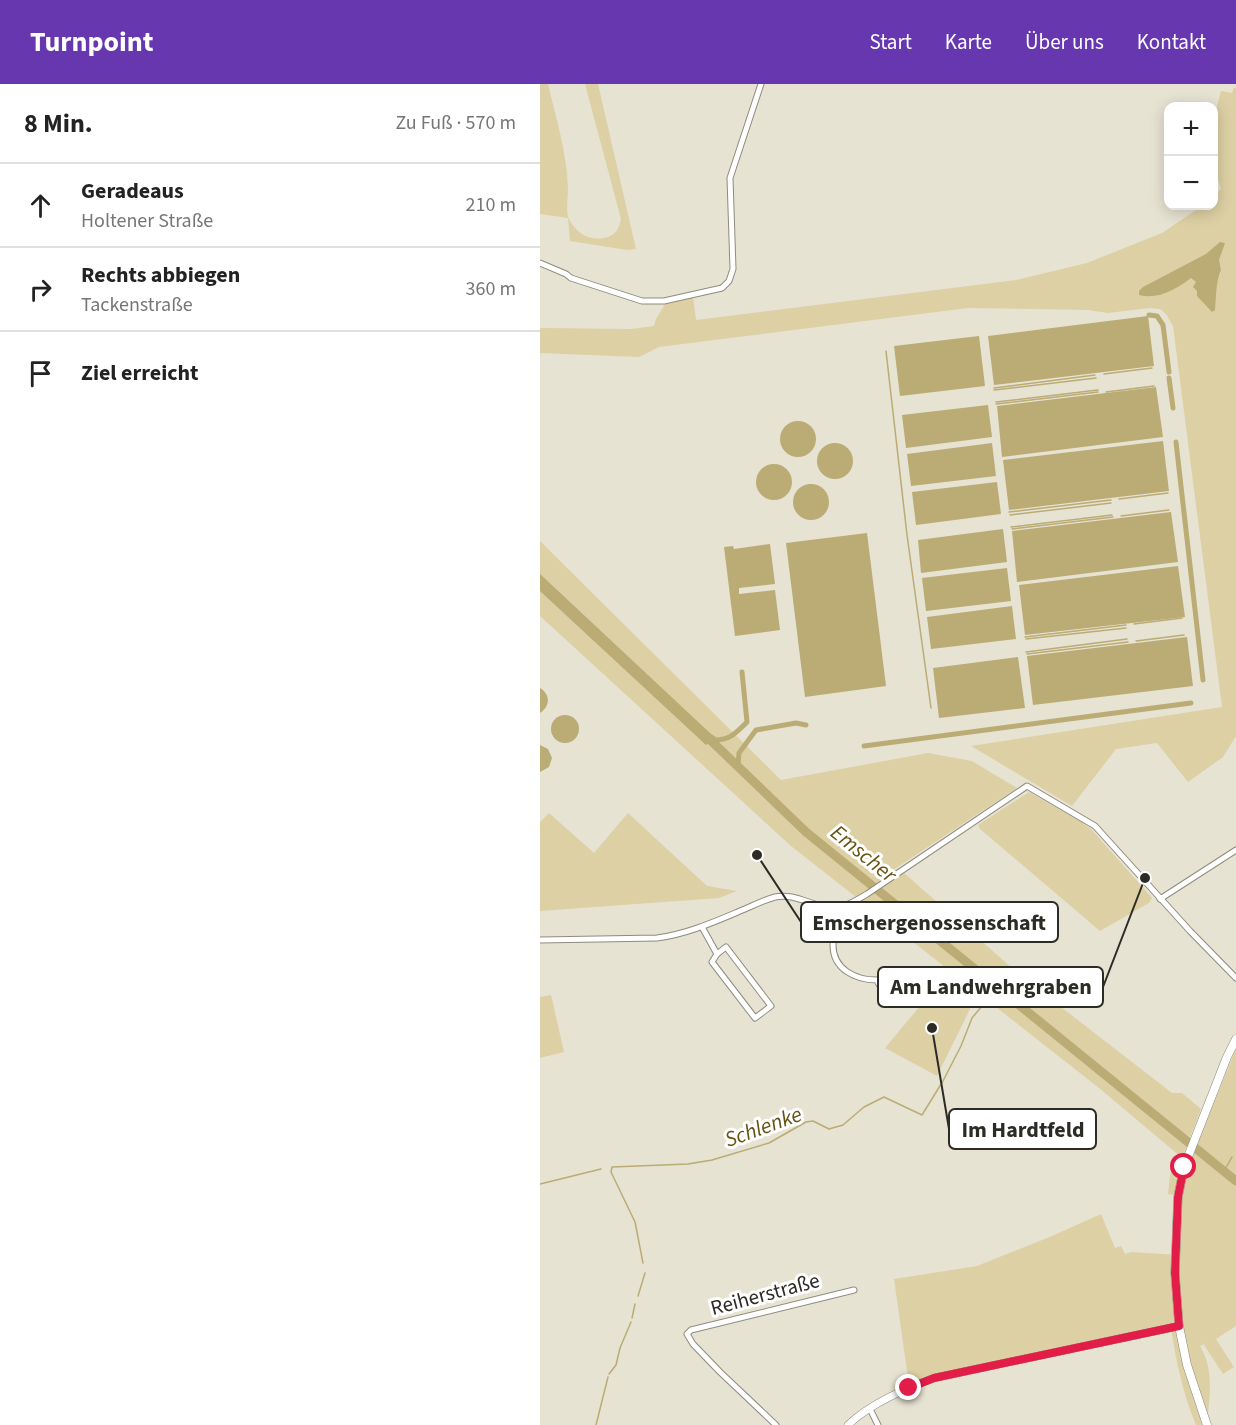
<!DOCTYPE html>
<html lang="de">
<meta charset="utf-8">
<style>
:root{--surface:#fff;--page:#f6f6f6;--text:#222;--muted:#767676;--line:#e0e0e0;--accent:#6637af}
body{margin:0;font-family:"Source Sans 3",sans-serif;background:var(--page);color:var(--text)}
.controls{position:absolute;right:18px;top:18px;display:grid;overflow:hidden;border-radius:12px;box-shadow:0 3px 15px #0003}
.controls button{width:54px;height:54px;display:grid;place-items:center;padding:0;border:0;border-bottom:2px solid var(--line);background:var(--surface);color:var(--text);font:30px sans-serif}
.stop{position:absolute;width:18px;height:18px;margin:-14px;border:4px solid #e11d48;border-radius:50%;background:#fff}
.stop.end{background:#e11d48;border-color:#fff;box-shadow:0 2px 6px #0008}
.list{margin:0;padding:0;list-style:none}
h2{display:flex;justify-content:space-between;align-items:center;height:78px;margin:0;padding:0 24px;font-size:26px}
h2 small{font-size:20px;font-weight:400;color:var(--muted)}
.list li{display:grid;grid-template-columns:39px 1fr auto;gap:18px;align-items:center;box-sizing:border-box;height:84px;padding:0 24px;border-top:2px solid var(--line)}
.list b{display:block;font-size:22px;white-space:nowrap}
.list p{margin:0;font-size:20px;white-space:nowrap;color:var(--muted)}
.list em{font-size:20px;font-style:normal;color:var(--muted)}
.icon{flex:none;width:33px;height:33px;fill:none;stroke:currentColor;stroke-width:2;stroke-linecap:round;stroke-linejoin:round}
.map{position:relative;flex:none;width:696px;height:1341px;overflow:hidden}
header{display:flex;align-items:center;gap:36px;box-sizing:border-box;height:84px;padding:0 30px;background:var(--accent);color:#fff}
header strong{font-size:28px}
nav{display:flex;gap:33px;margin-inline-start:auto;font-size:21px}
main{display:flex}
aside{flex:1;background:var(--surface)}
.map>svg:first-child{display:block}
</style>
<header>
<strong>Turnpoint</strong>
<nav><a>Start</a><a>Karte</a><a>Über uns</a><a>Kontakt</a></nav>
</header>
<main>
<aside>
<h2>8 Min.<small>Zu Fuß · 570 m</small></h2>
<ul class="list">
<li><svg class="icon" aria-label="ahead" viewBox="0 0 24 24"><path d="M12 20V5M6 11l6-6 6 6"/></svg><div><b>Geradeaus</b><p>Holtener Straße</p></div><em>210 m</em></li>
<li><svg class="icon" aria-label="right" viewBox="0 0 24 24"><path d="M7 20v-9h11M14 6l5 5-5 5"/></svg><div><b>Rechts abbiegen</b><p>Tackenstraße</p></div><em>360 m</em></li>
<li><svg class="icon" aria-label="arrive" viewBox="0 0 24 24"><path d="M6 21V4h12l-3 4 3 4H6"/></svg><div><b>Ziel erreicht</b></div></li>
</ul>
</aside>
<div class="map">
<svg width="696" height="1341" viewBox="0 0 696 1341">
<rect width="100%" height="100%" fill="#e7e3d3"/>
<g fill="#ddd0a4">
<path d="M0,0H8C16,34 27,69 28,105C28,114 25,129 30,137C37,149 49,157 64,154C75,152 79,145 81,135L45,0H58L96,165L87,166L30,157L28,134L0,130Z"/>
<polygon points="694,3 696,4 696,652 683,673 648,698 617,659 576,665 532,722 431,662 682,623 633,242 626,230 620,225 610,224 568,229 548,226 428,224 119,263 99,273 0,269 0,244 91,245 114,242 116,235 125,220 153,213 156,236 476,196 547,179 622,149 662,122 674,122 674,112 681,105 674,82 674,33 681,7 692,9"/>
<path d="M0,457L241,696L388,669L432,677L477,704L347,790L354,796L364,789L481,892L632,1009H642L661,1025L642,1074L652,1079L651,1075L696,965V1242L676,1255L694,1283L683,1290L664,1261L667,1259L660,1262C674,1285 670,1312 667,1338L664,1341H656C643,1310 636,1277 631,1244L369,1301L354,1195L437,1182L512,1152L561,1130L575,1164L581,1162L585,1170L591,1168L638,1171L641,1112L628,1110L630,1091L637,1072L641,1073L559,1004L251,762L0,532Z"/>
<polygon points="489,708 540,737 552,746 612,814 609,819 560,847 440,745 438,741"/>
<polygon points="9,729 54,769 88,729 167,802 197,807 179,814 0,827 0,738"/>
<polygon points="400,898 431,923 397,992 345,964"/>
<polygon points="11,911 24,968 0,974 0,913"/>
</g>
<g fill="#bbab74">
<path d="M680,158L685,159L679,176L681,186C676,195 676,215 675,226L672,228L657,212V207L653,203L656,198L651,194C636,205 619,216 599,211V207L603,203L666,170Z"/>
<polygon points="608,232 614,282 454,301 448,252"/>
<polygon points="439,252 445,302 360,312 354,262"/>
<polygon points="616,303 623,353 462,373 457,322"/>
<polygon points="448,321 452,353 366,364 362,331"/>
<circle cx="258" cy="355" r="18"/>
<polygon points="623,357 629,407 469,426 463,376"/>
<polygon points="452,359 456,392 371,402 367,370"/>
<circle cx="295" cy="377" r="18"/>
<circle cx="234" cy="398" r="18"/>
<polygon points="457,398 461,430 376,441 372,408"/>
<circle cx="271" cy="418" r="18"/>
<polygon points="631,428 638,478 477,498 472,447"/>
<polygon points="463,445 467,478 381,489 378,456"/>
<polygon points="327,449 346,602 265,613 246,459"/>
<polygon points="230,460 235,500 199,504 199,510 235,506 240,546 195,552 184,463 193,462 194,465"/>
<polygon points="638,482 645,533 485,551 479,501"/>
<polygon points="467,484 471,517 386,527 382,494"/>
<polygon points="0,490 171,650 176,653 166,661 0,507"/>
<polygon points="472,522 476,555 391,565 387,533"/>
<polygon points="647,553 653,602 493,621 487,572"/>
<polygon points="478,573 485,624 399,634 393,584"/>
<path d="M0,604C11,611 10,622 0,629Z"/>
<circle cx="25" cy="645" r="14"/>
<polygon points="0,661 8,665 12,674 9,683 0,688"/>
</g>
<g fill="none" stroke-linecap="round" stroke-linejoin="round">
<g stroke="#bbab74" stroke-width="1.5">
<polyline points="346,267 367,451 391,624"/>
<polyline points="564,290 612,284"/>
<polyline points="454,304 555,291"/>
<polyline points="454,306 556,294"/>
<polyline points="566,308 614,302"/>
<polyline points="456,318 558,306"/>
<polyline points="456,320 558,308"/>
<polyline points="579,415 628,409"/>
<polyline points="469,428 571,416"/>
<polyline points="470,431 571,419"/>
<polyline points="581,432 629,426"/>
<polyline points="471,443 572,431"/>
<polyline points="472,445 573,433"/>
<polyline points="594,540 642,534"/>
<polyline points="485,553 586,541"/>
<polyline points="486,555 586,544"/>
<polyline points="596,557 644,551"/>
<polyline points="486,568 587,555"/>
<polyline points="487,570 588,558"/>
<polyline points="454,908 458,904"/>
<polyline points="684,1087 692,1073"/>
<polyline points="0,1100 61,1085"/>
<polyline points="103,1179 95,1138 71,1088 72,1083 148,1080 172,1076 229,1059 266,1038 273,1037 289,1045 303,1041 324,1023 344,1013 382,1031 403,997 421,962 432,934 447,916"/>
<polyline points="98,1212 105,1189"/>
<polyline points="92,1234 95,1220"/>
<polyline points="69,1290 76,1281 80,1264 91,1238"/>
<polyline points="56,1341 68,1293"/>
</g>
<g stroke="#bbab74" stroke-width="5">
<polyline points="609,231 617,232 623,241 629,288"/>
<polyline points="629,294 633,324"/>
<polyline points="636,358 663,596"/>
<path d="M171,656C189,657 195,650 207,638L202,588"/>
<polyline points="324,662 651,619"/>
<polyline points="198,681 199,669 216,646 256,639 266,641"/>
</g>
<polyline stroke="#bbab74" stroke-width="9" points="162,648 266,748 696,1097"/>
<defs>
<g id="minor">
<polyline points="0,179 26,190 31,194 102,217 124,217 182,204 189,197 193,185 190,94 221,0"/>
<polyline points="620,815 696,766"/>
<path d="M302,823V827C299,838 294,849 293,861C293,885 315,896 337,896C340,905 350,914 359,915L366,908L365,903L355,894L337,896"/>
<polyline points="162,843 177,870"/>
<path d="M0,856L117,854C148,850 176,837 205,825C214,821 224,816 235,813C257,808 276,826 298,823C309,822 318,815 327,810L487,702L555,742L650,847L696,894"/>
<polygon points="186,863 231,922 215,934 172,878 177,870"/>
<polyline points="330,1325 338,1341"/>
<polyline points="236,1341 180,1288 153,1260 147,1250 151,1246 314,1206"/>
</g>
<path id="tertiary" d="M308,1341C331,1319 365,1305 394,1294L639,1242"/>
<polyline id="secondary" points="667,1341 647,1281 639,1242 635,1189 638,1113 644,1083 687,973 696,955"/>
</defs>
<use href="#minor" stroke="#8f8b7d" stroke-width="7"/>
<use href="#tertiary" stroke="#8f8b7d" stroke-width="8"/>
<use href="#secondary" stroke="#8f8b7d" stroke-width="9"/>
<use href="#minor" stroke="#fff" stroke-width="5"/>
<use href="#tertiary" stroke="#fff" stroke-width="7"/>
<use href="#secondary" stroke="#fff" stroke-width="8"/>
</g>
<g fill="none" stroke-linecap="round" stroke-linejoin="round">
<polyline stroke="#e11d48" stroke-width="8" points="369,1304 394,1294 639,1242 635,1189 638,1113 644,1083"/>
</g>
<g text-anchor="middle" stroke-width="6" stroke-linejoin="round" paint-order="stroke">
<g font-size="21" fill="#2c2b25" stroke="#fff">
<text transform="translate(225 1210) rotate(-15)" y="7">Reiherstraße</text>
</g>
<g font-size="22" font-style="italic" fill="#655411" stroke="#fff">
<text transform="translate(324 769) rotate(39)" y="8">Emscher</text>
<text transform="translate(223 1042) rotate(-20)" y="8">Schlenke</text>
</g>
</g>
<path fill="none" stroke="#2c2b25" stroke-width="2" d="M217 771L261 838M605 794L563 903M392 944L409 1045"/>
<g fill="#2c2b25" stroke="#fff" stroke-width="2">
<circle cx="217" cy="771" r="6"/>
<circle cx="605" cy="794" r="6"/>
<circle cx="392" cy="944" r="6"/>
</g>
<g fill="#fff" stroke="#2c2b25" stroke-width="2">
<rect x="261" y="818" width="257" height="40" rx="6"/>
<rect x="338" y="883" width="225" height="40" rx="6"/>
<rect x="409" y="1025" width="147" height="40" rx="6"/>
</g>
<g font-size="22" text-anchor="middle" font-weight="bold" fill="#2c2b25">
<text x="389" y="846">Emschergenossenschaft</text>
<text x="451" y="910">Am Landwehrgraben</text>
<text x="483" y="1053">Im Hardtfeld</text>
</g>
</svg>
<div class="controls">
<button>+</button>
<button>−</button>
</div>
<div class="stop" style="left:644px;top:1083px"></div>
<div class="stop end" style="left:369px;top:1304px"></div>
</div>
</main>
